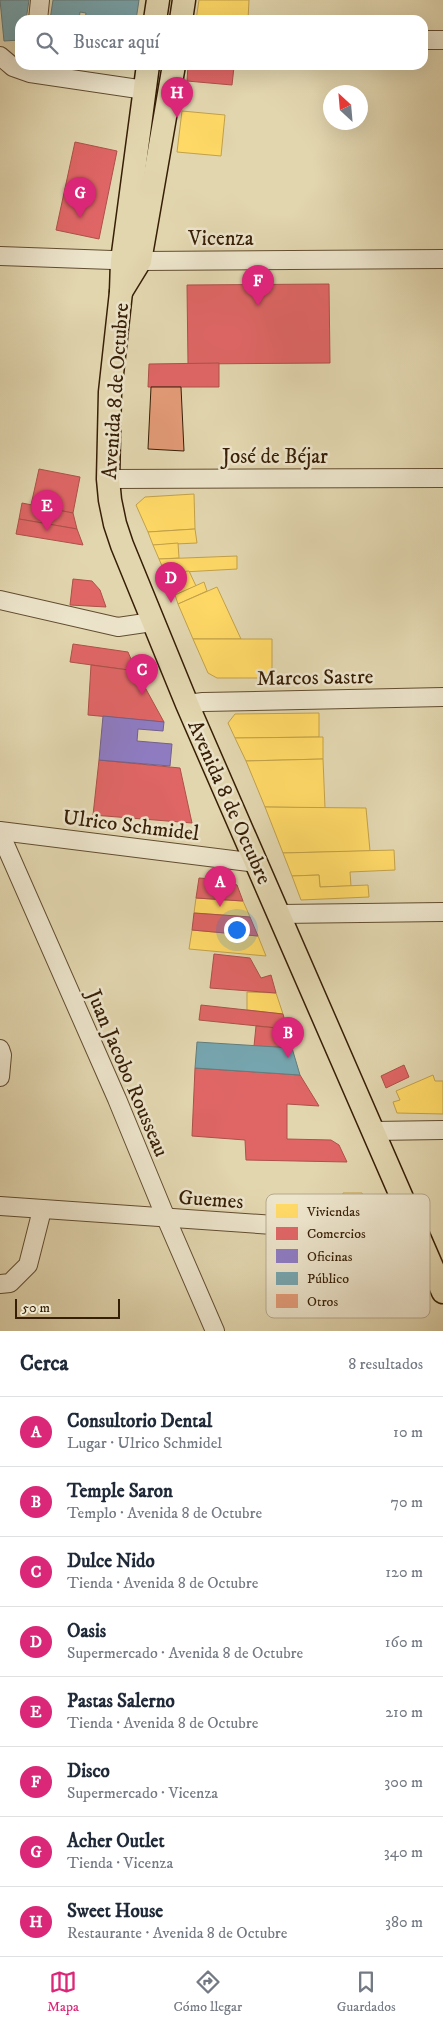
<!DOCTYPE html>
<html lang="es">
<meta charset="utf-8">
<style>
:root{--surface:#fff;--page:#f6f6f7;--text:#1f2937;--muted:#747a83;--line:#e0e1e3;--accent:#db2777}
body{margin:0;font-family:"IM FELL DW Pica",serif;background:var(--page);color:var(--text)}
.compass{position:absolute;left:323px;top:85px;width:45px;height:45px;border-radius:50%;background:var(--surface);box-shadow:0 5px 20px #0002;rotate:334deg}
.scale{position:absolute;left:15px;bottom:12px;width:105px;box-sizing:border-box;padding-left:5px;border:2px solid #371f06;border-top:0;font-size:14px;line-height:18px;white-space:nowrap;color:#371f06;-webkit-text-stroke:4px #ece4cb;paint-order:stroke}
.you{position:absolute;left:236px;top:929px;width:18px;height:18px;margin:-12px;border:4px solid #fff;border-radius:50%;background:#1a73e8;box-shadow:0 0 0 8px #1a73e833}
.badge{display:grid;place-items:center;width:32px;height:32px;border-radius:50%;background:var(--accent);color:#fff;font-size:16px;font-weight:700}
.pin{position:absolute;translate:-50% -41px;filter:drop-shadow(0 1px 2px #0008)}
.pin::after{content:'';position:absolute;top:26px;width:18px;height:15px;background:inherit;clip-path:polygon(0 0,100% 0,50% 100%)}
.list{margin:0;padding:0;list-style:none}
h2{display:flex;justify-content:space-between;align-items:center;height:65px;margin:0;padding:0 20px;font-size:21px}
h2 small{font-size:16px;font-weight:400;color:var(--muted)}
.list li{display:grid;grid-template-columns:32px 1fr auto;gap:15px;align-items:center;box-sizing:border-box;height:70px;padding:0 20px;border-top:1px solid var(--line)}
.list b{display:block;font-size:19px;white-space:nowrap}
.list p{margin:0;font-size:16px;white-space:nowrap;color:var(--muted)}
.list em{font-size:16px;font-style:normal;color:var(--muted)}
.icon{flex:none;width:28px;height:28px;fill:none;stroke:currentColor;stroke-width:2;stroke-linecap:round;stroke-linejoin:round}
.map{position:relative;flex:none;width:443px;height:1331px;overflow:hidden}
.search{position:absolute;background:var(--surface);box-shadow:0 5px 20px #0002;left:15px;right:15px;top:15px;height:55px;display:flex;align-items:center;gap:12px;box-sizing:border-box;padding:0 18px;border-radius:15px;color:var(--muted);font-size:19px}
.sheet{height:625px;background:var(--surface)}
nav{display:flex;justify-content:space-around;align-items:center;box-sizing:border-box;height:70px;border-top:1px solid var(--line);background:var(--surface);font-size:14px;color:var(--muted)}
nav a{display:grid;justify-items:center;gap:2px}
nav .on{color:var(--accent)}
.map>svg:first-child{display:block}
</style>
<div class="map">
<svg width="443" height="1331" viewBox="0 0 443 1331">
<rect width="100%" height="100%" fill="#e2d6af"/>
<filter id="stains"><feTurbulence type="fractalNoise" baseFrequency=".004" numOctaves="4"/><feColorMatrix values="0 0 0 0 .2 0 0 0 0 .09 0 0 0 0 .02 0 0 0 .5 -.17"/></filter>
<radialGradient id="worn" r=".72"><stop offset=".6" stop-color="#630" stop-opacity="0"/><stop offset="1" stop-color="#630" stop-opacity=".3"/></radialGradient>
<g fill="#ffd966" stroke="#c3a149">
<polygon points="199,0 249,0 248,20 196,20"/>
<polygon points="182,111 225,115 221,156 177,152"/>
<polygon points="194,494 195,529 148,532 136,505 145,497"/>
<polygon points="195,529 197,543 153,545 148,532"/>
<polygon points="178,543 179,558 159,559 153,545"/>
<polygon points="237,556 237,569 165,573 159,559"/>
<polygon points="189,571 196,586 175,595 165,573"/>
<polygon points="204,582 207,591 178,604 175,595"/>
<polygon points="217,587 241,639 193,639 178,604"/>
<polygon points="193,639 272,639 272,678 217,678 208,673"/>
<polygon points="319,713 319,737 235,738 228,723 235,714"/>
<polygon points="323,737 323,759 246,761 235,738"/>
<polygon points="323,759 325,808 265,807 246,761"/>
<polygon points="265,807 366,808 370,851 283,853"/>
<polygon points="394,850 395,870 350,872 351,886 320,887 319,875 292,876 283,853"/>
<polygon points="319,875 320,887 368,885 369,897 301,900 292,876"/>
<polygon points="196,898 243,901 250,917 194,913"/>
<polygon points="192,930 258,936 266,956 189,949"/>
<polygon points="247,992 276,993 283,1014 247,1010"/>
<polygon points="433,1075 435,1081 443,1081 443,1114 397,1113 393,1102 400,1100 396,1091"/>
<polygon points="343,1193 362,1193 370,1212 343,1211"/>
</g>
<g fill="#e06666" stroke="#ad5149">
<polygon points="188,65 234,67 232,85 187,81"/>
<polygon points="75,142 117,151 99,239 56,230"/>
<polygon points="329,284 330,363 188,364 187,285"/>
<polygon points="219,363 219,387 148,387 149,364"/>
<polygon points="39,469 80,477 73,513 31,505"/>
<polygon points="22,503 73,513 77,529 19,519"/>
<polygon points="19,519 77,529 83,545 16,534"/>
<polygon points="73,579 92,581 100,590 106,607 70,605"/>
<polygon points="73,644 128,652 136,671 70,662"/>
<polygon points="91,665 136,671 164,722 88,715"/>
<polygon points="99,760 180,768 192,823 93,815"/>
<polygon points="199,878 224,880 237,885 243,901 196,898"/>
<polygon points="194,913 250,917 258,936 192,930"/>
<polygon points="214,954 250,958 261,978 271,975 276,993 210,988"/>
<polygon points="201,1005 283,1014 287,1029 199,1020"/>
<polygon points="256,1026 287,1029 292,1048 254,1046"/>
<polygon points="404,1065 409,1077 386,1088 381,1076"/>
<polygon points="195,1068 300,1075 319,1106 287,1104 287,1139 331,1140 339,1145 347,1162 246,1160 245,1140 192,1136"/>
</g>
<polygon fill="#8e7cc3" stroke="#74608a" points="103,716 164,722 163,731 138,729 137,741 172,744 170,766 99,760"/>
<g fill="#76a5af" stroke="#637d7c">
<polygon points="0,0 29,0 26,20 20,20 20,40 4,41"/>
<polygon points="53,0 139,0 136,20 85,20 86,13 80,12 79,20 50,20"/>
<polygon points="197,1042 292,1048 300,1075 195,1068"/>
</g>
<polygon fill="#e39b77" stroke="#371f06" points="151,387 181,387 184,451 148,449"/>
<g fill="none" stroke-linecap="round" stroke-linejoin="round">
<defs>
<g id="minor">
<polyline points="38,20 40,0"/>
<polyline points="423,40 443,40"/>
<polyline points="0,56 13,67 30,73 145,90"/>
<polyline points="0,256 140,261 443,259"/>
<polyline points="108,479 443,478"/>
<polyline points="0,600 118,627 152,622"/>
<polyline points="187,704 203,702 443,697"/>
<polyline points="0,831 257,863"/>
<polyline points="0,833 117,1099 166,1218 215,1331"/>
<polyline points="280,914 443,912"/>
<polyline points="0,1049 2,1055 0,1077"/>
<polyline points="373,1131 443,1130"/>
<polyline points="0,1206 418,1235"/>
<polyline points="0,1284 10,1283 28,1265 42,1210"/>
</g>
<g id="major">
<polyline points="155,20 158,0"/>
<polyline points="181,20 184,0"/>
<polyline points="148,65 122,261 121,292 110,392 108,479 110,500 115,524 122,545 187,704 443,1292"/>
<polyline points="121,292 140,261 174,65"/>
</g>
</defs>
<use href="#minor" stroke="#624d30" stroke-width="20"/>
<use href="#major" stroke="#371f06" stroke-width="25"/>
<use href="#minor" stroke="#ece4cb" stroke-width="18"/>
<use href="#major" stroke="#e2d6af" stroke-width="22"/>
</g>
<g text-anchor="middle" stroke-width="5" stroke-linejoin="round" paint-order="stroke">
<g font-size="21" fill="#371f06" stroke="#ece4cb">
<text x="221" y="245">Vicenza</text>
<text transform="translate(115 391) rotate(-86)" y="7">Avenida 8 de Octubre</text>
<text x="275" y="463">José de Béjar</text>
<text transform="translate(315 677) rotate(-1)" y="7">Marcos Sastre</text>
<text transform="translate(230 802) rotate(66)" y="7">Avenida 8 de Octubre</text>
<text transform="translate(131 825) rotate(7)" y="7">Ulrico Schmidel</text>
<text transform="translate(128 1073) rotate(67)" y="7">Juan Jacobo Rousseau</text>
<text transform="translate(211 1199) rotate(4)" y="7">Guemes</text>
</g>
</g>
<rect x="266" y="1194" width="164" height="124" rx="8" fill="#ece4cb" stroke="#b6a990" stroke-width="1"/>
<rect x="276" y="1204" width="22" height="14" fill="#ffd966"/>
<rect x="276" y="1227" width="22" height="13" fill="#e06666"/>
<rect x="276" y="1249" width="22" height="14" fill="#8e7cc3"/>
<rect x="276" y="1272" width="22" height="13" fill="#76a5af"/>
<rect x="276" y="1294" width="22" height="14" fill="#e39b77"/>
<g font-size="14" fill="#371f06">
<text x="307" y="1216">Viviendas</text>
<text x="307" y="1238">Comercios</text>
<text x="307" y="1261">Oficinas</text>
<text x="307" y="1283">Público</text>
<text x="307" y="1306">Otros</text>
</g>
<rect width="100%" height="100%" filter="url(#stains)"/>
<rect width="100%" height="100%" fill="url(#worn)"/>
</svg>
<svg class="compass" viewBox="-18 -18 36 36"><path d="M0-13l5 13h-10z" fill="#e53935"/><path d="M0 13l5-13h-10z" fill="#747a83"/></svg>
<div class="scale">50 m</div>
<div class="you"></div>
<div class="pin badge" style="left:220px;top:907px">A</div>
<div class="pin badge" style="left:288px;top:1058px">B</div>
<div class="pin badge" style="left:142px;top:695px">C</div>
<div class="pin badge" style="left:171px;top:603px">D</div>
<div class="pin badge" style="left:47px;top:531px">E</div>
<div class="pin badge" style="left:258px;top:306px">F</div>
<div class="pin badge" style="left:80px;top:218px">G</div>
<div class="pin badge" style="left:177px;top:118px">H</div>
<div class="search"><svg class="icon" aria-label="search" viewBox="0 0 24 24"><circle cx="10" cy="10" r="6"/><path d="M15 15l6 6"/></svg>Buscar aquí</div>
</div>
<section class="sheet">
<h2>Cerca<small>8 resultados</small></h2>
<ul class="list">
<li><span class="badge">A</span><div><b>Consultorio Dental</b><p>Lugar · Ulrico Schmidel</p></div><em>10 m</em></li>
<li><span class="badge">B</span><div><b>Temple Saron</b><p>Templo · Avenida 8 de Octubre</p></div><em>70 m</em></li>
<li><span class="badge">C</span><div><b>Dulce Nido</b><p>Tienda · Avenida 8 de Octubre</p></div><em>120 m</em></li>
<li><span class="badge">D</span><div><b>Oasis</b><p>Supermercado · Avenida 8 de Octubre</p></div><em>160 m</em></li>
<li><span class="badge">E</span><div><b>Pastas Salerno</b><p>Tienda · Avenida 8 de Octubre</p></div><em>210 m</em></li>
<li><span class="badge">F</span><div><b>Disco</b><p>Supermercado · Vicenza</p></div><em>300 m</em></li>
<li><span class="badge">G</span><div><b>Acher Outlet</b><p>Tienda · Vicenza</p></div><em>340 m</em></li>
<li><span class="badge">H</span><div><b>Sweet House</b><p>Restaurante · Avenida 8 de Octubre</p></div><em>380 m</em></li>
</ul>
</section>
<nav>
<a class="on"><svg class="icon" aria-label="map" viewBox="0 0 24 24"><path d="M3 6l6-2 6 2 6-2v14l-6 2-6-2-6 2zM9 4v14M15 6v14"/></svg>Mapa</a>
<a><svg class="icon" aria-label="directions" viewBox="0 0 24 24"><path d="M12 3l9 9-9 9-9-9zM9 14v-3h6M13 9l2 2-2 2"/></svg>Cómo llegar</a>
<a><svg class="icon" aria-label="saved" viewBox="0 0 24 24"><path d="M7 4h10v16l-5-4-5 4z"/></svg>Guardados</a>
</nav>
